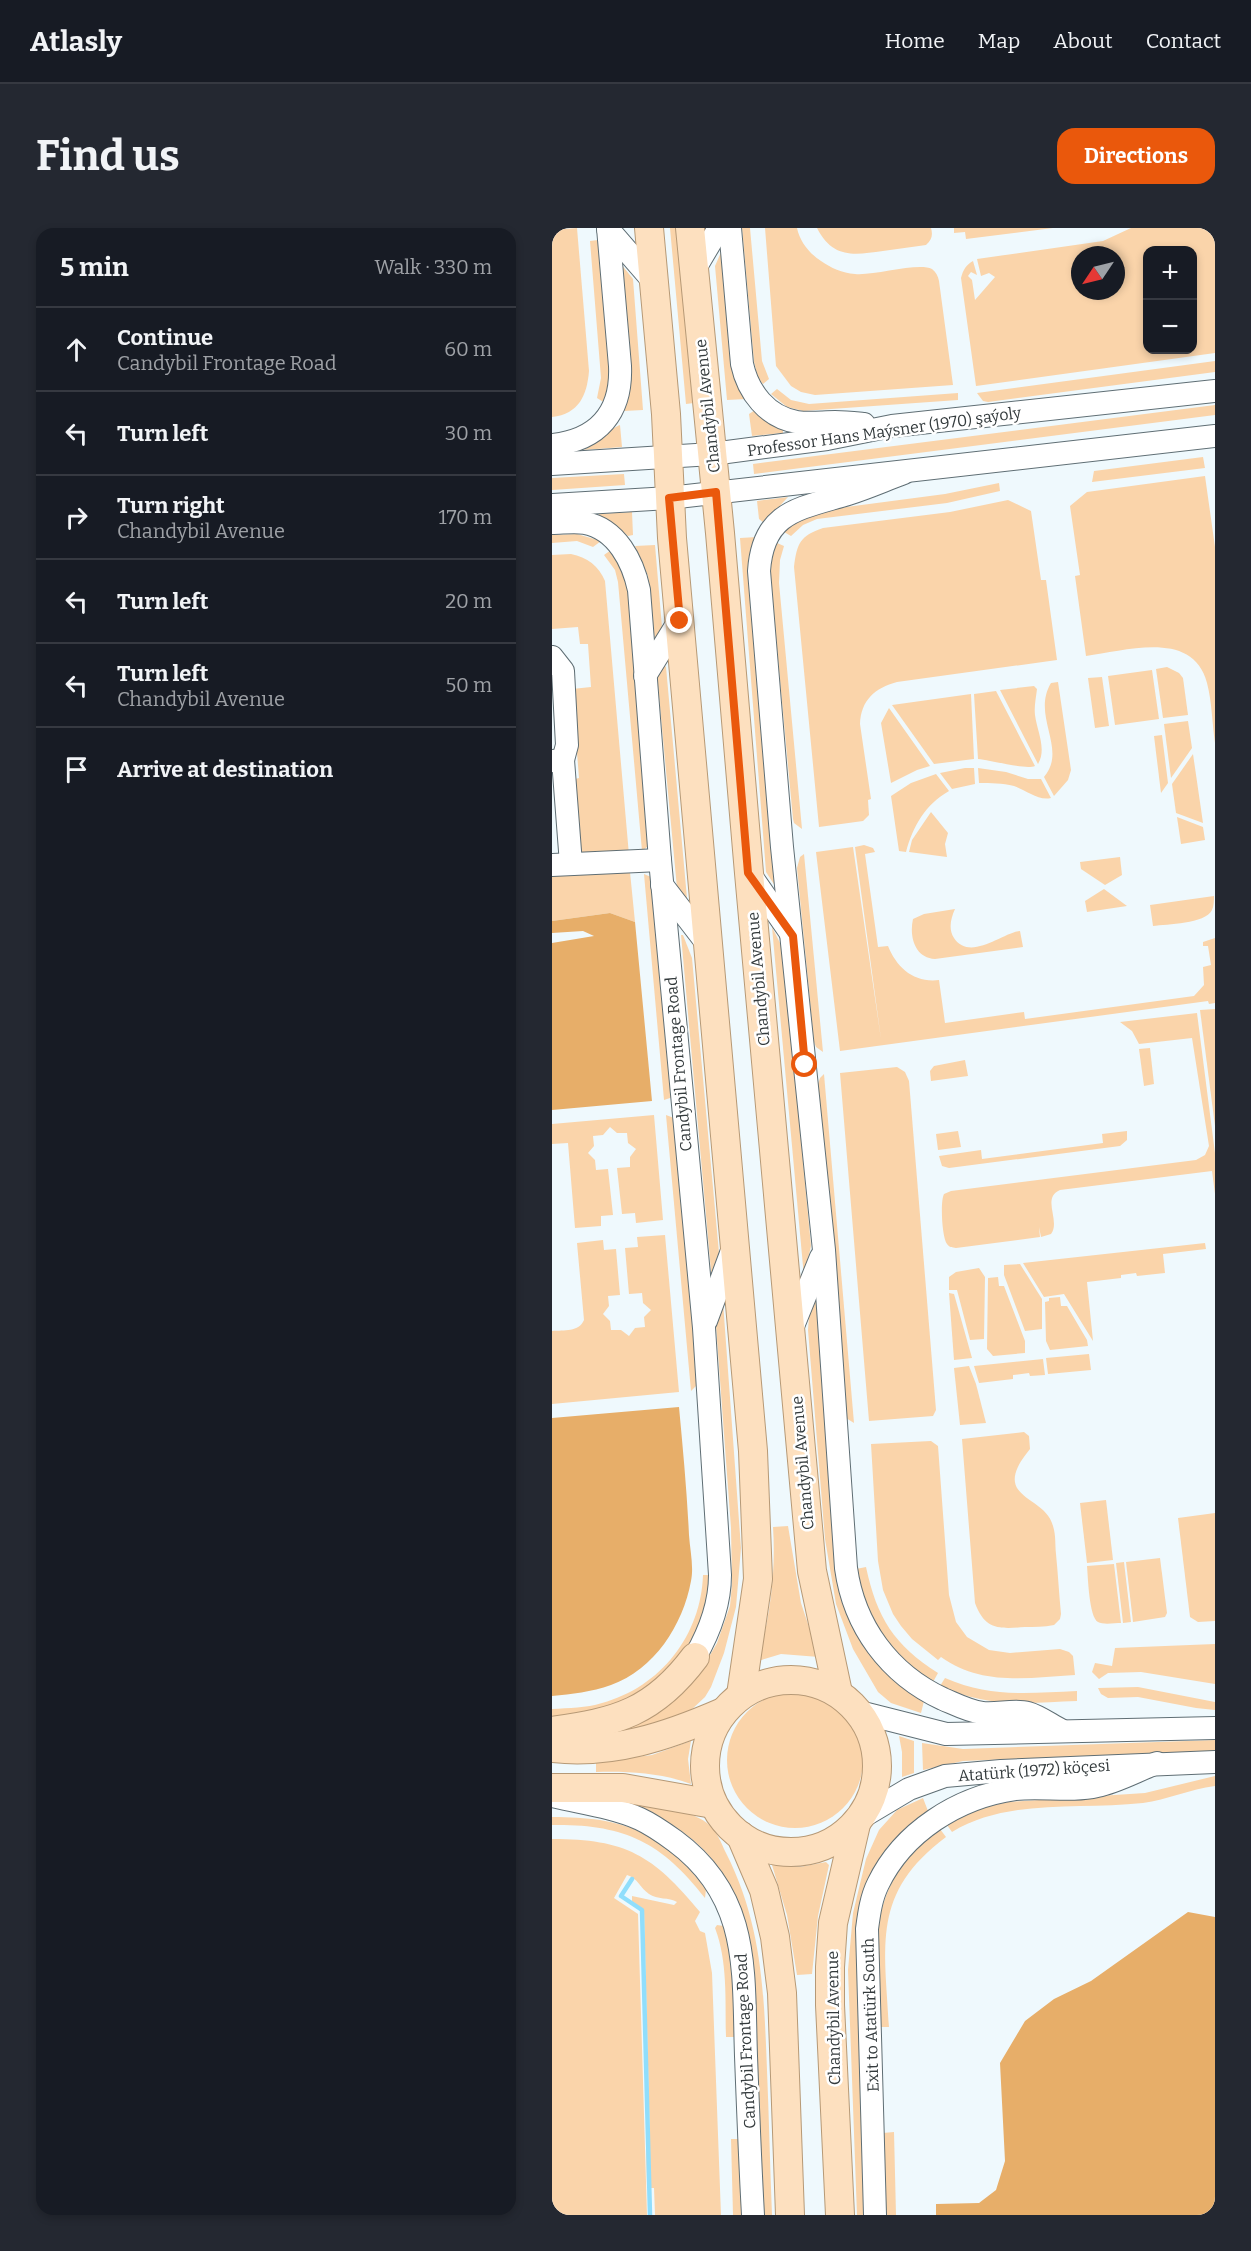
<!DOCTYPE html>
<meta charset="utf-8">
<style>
:root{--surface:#171b24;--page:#242831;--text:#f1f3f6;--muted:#9ea1a6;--line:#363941;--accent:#ea580c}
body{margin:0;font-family:Bitter,serif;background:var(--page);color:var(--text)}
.controls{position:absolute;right:18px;top:18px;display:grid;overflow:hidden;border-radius:12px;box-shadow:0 3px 9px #0003}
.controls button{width:54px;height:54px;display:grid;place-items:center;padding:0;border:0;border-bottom:2px solid var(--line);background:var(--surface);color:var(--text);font:30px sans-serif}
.compass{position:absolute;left:519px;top:18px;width:54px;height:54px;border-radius:50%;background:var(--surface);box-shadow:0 3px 9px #0003;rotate:235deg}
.stop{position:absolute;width:18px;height:18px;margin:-14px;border:4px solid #ea580c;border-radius:50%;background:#fff}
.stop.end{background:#ea580c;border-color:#fff;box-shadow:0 2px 6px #0008}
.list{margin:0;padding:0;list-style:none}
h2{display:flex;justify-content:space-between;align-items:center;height:78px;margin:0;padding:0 24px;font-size:26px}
h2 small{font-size:20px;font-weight:400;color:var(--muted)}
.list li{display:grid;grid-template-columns:39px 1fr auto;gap:18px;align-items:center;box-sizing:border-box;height:84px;padding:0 24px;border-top:2px solid var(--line)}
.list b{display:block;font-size:22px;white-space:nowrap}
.list p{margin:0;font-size:20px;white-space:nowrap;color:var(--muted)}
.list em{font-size:20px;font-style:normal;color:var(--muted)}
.icon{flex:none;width:33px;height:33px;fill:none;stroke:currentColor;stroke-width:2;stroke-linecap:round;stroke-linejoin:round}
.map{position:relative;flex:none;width:663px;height:1987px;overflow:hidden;border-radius:18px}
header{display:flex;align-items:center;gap:36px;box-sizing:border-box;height:84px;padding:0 30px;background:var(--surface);border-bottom:2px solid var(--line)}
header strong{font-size:28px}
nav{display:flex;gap:33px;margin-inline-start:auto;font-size:21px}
.intro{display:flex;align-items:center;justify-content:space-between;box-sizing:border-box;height:144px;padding:0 36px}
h1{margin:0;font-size:42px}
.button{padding:15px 27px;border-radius:18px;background:var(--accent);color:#fff;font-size:21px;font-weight:700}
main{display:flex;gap:36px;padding:0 36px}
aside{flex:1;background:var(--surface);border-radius:18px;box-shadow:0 3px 9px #0003}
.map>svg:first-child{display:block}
</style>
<header>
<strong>Atlasly</strong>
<nav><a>Home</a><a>Map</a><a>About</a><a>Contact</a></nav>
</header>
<div class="intro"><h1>Find us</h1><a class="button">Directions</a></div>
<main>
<aside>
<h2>5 min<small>Walk · 330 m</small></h2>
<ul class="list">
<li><svg class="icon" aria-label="ahead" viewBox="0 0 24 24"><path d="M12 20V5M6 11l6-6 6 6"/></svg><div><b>Continue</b><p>Candybil Frontage Road</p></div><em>60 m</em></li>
<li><svg class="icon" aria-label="left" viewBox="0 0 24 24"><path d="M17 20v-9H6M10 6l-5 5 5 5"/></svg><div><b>Turn left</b></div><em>30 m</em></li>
<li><svg class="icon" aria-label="right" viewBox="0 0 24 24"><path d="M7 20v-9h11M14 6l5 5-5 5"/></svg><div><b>Turn right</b><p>Chandybil Avenue</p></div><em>170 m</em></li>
<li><svg class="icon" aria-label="left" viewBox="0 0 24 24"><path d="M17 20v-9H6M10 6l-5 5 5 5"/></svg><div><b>Turn left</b></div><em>20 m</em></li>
<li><svg class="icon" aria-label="left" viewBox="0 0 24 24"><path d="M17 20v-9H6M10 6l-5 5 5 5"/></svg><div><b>Turn left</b><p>Chandybil Avenue</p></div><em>50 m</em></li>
<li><svg class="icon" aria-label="arrive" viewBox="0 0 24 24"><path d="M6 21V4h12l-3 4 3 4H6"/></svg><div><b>Arrive at destination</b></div></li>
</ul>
</aside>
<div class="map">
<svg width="663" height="1987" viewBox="0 0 663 1987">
<rect width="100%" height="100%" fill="#eff9fd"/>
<g fill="#fad4aa" fill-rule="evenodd">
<path d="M25,0L37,143C35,167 27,186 0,189V2Z"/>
<polygon points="118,0 126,0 142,175 134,176"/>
<polygon points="190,0 198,0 210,133 217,151 211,156 206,150 202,134"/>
<path d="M213,0H245C248,14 257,25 269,33C279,40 290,45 303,46C322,48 366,34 380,41C384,44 386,48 387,53L401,157L263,167L249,164L239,158L224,138Z"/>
<path d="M265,0H379C381,7 380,12 374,17C360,19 345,21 331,23C302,27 281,31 265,0Z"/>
<polygon points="402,0 501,0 414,11 413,4 402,5"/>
<path d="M579,0H663V125L424,158L409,50C411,42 414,37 421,33L425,47L419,44L416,48L420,52L423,72L443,49L437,45L429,48L425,31L551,13ZM596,22H640V122H596ZM528,27H564V63H528Z"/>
<polygon points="46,12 59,151 53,175 45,170 49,150 38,13"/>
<polygon points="170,22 194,171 175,172 163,38"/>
<polygon points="69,36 81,51 91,182 72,183 78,158"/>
<polygon points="663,133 663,144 436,174 431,173 425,165"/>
<polygon points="225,161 239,172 257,176 406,165 406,172 251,183 235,179 219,166"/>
<polygon points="663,177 663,187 202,246 201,236"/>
<polygon points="203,182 231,201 231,205 200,208 197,186"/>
<path d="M68,197L70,219L32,222C42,216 61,199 68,197Z"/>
<polygon points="651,229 653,240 540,254 542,243"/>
<polygon points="72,246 73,257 0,262 0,250"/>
<path d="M653,248L663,319V515C660,495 660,474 655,455C641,401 574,423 534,428L523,348L528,347L518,278L535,264Z"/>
<polygon points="447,255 448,263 395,275 265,291 251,297 239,308 232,304 235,300 264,283 393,266"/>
<polygon points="236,269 212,295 207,291 205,273"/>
<path d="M456,272L479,283L489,352H494L505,432L345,454C323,460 309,472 308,496L319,571L316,572L317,587L311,593L267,599L242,339C245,315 248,308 271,300L398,284Z"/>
<polygon points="80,284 81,307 76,308 63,297 46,286"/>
<polygon points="25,306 49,313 41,319 25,313 0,315 0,307"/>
<polygon points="205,309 225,661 214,644 188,310"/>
<polygon points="225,315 232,318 228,332 227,355 250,601 242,595 241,591 219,356 219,330"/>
<polygon points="103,317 110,399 105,414 103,414 96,348 83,318"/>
<polygon points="59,322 75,353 98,610 95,619 90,623 66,354 63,342 52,327"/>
<path d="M19,326C35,329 47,338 53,353L77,627H29L23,551L27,550L20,461L39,459L36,416H28L26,399L0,401V327Z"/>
<polygon points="111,436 114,439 136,681 125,660 105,447"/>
<polygon points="615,439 627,445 631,450 636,487 611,490 604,441"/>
<polygon points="600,442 607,491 563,497 556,448"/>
<polygon points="550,449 557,498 543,500 536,450"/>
<path d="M506,454L519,542L516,552L502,568L492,549C516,521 479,488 499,455Z"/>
<path d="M482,458L485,461C484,470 482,478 483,487C485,503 495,521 486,536L448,462Z"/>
<path d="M444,463L483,538C473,542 439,532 426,531L422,466Z"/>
<polygon points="419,466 422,531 382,536 340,477"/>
<polygon points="337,480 378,538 365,542 339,555 329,495"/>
<polygon points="636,493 640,520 619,550 612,496"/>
<polygon points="610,507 616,555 609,565 602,508"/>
<polygon points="641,526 651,595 624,585 620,556"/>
<polygon points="413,540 422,540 423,556 400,561 388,545"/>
<path d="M426,540L454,544L476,551H489L499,570C486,573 474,562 462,558C450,555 439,555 427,555Z"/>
<path d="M384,546L397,563C373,577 361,598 354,624L347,623L339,568L359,555Z"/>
<polygon points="379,584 396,605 393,616 395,629 357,624 360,612"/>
<polygon points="625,589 651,599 653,612 629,616"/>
<path d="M312,617L321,620L323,624L313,626L326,719L336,718C345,740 362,755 387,752L393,795L472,784L473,791L642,768L652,757L651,739L659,737L656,718H651V714L663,710V775L657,776L656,773L288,823L264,624L301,619L329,811L303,619Z"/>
<polygon points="252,626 271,824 264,819 262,814 245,640 248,629"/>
<polygon points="568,629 570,647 553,657 529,641 528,634"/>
<polygon points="0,643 78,644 83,694 58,685 0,693"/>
<polygon points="92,646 99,649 121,869 112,872"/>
<polygon points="552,661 575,678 535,684 533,673"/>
<path d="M662,668C662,672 662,678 660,682C653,696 615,696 601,698L598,677Z"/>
<path d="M403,681C399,690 396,701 402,710C418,734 450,705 468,703L471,719L383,731C363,730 357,709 361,691L372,686Z"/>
<polygon points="220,699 231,721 259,1018 252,1049"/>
<polygon points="129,707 131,707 140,730 167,1025 160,1054"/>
<polygon points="663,781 663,898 648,782"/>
<path d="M645,785L663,925V966L660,943L508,962C489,970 509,993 499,1006L489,1009L487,999L488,1009L404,1020C400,1019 398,1020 395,1016C390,1010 388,973 392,966L399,963L644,932L653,927L657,918L640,810L587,816L580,803L568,794Z"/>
<polygon points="598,820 602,856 592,858 587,821"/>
<polygon points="413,832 416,848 379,853 378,843 382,838"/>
<polygon points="345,839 353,844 357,853 384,1182 381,1188 317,1193 288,845"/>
<polygon points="272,846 302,1195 294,1190 265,859 268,850"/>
<polygon points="102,887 111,992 84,995 83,985 70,986 65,940 78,939 78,929 84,921 76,915 75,905 65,905 58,899 51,907 41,908 42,918 36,925 43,932 44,942 56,941 61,987 49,988 49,998 23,1000 16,915 0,916 0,896"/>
<polygon points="114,887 122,890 146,1156 139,1163"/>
<polygon points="406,903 409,919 386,922 384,906"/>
<polygon points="575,903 575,912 568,918 397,940 390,938 387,928 429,922 430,931 551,915 550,906"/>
<path d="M113,1007L127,1164L0,1176V1103C12,1102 27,1104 32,1092L25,1015L51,1012L52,1022L64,1021L68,1067L56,1068L57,1078L51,1086L58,1093L59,1102H69L77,1108L83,1100L93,1099L92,1089L99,1082L91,1075L90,1065L77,1066L73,1020L86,1019L85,1009Z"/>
<polygon points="653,1015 654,1021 611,1026 613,1045 585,1048 584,1045 569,1047 569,1050 535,1054 541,1113 512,1066 492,1069 471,1035"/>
<polygon points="468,1036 490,1071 490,1101 473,1103 452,1047 452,1037"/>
<polygon points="427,1040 433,1049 432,1111 418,1112 405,1062 397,1062 397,1049 404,1044"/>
<polygon points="446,1049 447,1058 452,1058 473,1113 473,1125 441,1128 435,1121 436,1050"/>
<polygon points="397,1065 402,1066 420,1130 402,1132"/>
<path d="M264,1069L284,1349C299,1404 320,1444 372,1473L369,1485L339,1475L326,1464L301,1421L284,1376L273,1311L256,1102L257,1088Z"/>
<polygon points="508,1069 509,1078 515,1078 535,1112 536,1118 498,1122 494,1113 493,1074 497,1073 497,1070"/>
<polygon points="171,1074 189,1320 184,1379 172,1425 159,1459 153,1469 137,1484 108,1496 58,1505 154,1434 165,1415 178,1378 180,1356 179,1300 164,1098"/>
<polygon points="537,1126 539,1142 496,1146 494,1130"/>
<polygon points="491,1131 493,1147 478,1148 477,1145 461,1147 461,1151 427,1155 422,1138"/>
<polygon points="417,1138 424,1156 434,1195 408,1197 402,1140"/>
<path d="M472,1204L477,1208L478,1221C436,1272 493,1266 501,1298C504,1307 503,1317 504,1326C506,1346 507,1366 509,1386L508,1391L502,1397C492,1399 482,1399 473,1399C447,1401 433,1402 423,1375L410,1211Z"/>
<path d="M379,1213L386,1218L397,1367L404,1394L415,1409L437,1422L458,1425L508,1421L517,1424L521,1428L523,1447C476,1450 429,1458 389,1429L386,1432L360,1411L349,1398L341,1386L331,1362L326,1333L319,1216Z"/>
<polygon points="554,1272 561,1332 535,1335 528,1275"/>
<polygon points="663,1285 663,1393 646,1394 638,1389 626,1290"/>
<path d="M236,1298L249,1375L267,1429L229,1426L206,1433C218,1388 224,1345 221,1299Z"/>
<polygon points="608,1330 615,1385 613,1389 581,1394 574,1334"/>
<polygon points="572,1334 579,1394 571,1395 564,1335"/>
<path d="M562,1336L569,1395C563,1395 551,1397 546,1394C537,1389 536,1349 535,1338Z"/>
<path d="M314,1339C325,1390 342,1417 386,1445L381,1454C354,1436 329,1412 315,1382C310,1370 308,1354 304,1341Z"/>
<path d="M151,1347H159L158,1359L151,1391L130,1430L76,1476L0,1490V1481C17,1480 34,1480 50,1475C109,1459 149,1407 151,1347Z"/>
<polygon points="663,1416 663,1456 589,1444 556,1445 547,1451 540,1444 543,1435 560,1438 563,1420"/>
<path d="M393,1450C438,1470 477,1465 525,1463V1473C475,1475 436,1480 388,1458Z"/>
<polygon points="586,1459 663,1474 663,1482 644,1480 586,1469 556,1470 549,1466 546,1460"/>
<circle cx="243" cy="1532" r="68"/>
<polygon points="347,1508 362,1513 362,1545 350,1549 350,1524"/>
<polygon points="663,1512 663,1523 411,1533 371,1542 370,1515 411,1521"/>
<path d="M139,1513L136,1531L139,1556C110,1545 76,1543 44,1544V1534L100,1527Z"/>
<path d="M663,1548V1558C638,1561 615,1572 591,1575C528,1582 456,1570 400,1604L395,1597C413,1585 435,1578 456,1574L593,1565Z"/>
<polygon points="371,1570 376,1583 304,1710 315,1987 305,1987 296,1742 301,1685 314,1631 327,1602 345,1582"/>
<path d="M73,1572C97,1577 135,1580 155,1595C165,1602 169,1615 174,1625C210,1696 212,1764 215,1842C217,1890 218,1939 220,1987H211L203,1757C198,1691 180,1635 122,1598C106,1588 89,1580 73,1572Z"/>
<path d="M0,1589C71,1589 110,1603 154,1661L153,1670C109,1613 71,1596 0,1597Z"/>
<path d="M388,1601L394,1609C319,1665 333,1717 337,1799H328C324,1714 312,1659 388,1601Z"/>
<path d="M0,1611C74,1611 101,1627 148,1684L143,1693L148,1703L153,1705L160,1745L169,1987H103L102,1960H95L94,1914H98L92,1682L80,1673V1668L122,1677L125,1674C117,1669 105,1672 97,1666C88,1660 86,1650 75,1647L62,1670L86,1686L95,1987H0Z"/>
<polygon points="274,1634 277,1637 266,1688 260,1746 245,1747 235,1687 220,1637 248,1639"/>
<path d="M165,1697L172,1698L180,1734L183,1809H174C173,1773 176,1734 163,1700Z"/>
<polygon points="342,1904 344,1987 334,1987 331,1905"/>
<polygon points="179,1911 187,1911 190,1987 181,1987"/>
</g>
<g fill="#e7ae69">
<polygon points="58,685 83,694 100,873 0,882 0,715 42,708 31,703 0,705 0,693"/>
<path d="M127,1179C131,1222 135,1264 137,1307C138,1322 142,1339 139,1353C131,1397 102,1442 59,1457C39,1464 20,1466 0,1468V1190Z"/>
<polygon points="636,1684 663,1689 663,1987 384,1987 384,1976 427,1975 444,1962 453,1933 448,1835 473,1793 502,1771 539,1753"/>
</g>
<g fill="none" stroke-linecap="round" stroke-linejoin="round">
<polyline stroke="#90defc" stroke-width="4.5" points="80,1651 69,1668 90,1682 98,1987"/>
<defs>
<g id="minor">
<path d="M178,0L190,136C196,164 215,189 245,194C257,196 271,194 283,194C293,194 302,195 312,196"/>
<polyline points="56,1 102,54"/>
<polyline points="142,42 167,0"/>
<path d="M0,217C47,212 70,184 68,138L56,0"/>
<polyline points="0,236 160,226 275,211 340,198 663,163"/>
<path d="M352,245C333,252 315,260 296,266C247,281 211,283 207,343L230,619L272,1022L294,1340C302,1398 337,1446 391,1471C403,1476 416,1483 430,1485C445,1487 462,1481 476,1485C487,1488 499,1497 509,1502"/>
<polyline points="0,277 117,270 663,208"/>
<path d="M0,295C10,295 23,293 33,295C65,301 81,334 87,362L108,632L152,1100L168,1347C168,1377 158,1403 143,1429"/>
<polyline points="0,429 11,443 15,517 11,532"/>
<polyline points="93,448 127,393"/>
<polyline points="0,533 11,532 19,636"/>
<polyline points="0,637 108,632"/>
<polyline points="197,645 238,704"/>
<polyline points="110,657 157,718"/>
<polyline points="154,1093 181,1020"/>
<polyline points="239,1103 269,1029"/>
<polyline points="307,1484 394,1506 663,1500"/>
<path d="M0,1568C29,1575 61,1579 88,1591C101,1597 112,1605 123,1613C199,1669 191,1743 194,1828C196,1881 198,1934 201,1987"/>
<polyline points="310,1589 357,1561 393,1548 449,1543 663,1534"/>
<path d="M323,1987L315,1701C317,1686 319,1670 326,1656C351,1604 406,1569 463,1561C490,1558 519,1564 545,1558C565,1554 586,1542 605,1535"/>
</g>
<g id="major">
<polyline points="97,0 114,186 120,310 201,1223 206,1351 189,1467"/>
<polyline points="138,0 168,305 197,645 260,1343 286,1465"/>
<circle cx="239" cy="1538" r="86"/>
<path d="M0,1503C65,1494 102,1484 143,1429"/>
<path d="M0,1520C60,1527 116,1508 171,1484"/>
<polyline points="0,1560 71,1560 161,1576"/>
<polyline points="189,1608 212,1662 223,1709 230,1765 238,1987"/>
<polyline points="288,1987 278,1777 278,1739 281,1695 304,1596"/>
</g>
</defs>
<use href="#minor" stroke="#5f6e74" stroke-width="24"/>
<use href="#major" stroke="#b69976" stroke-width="30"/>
<use href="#minor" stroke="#fff" stroke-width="22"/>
<use href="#major" stroke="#fde0bf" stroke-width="28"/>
</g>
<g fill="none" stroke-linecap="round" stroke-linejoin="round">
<polyline stroke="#ea580c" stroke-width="8" points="128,393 117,270 164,264 196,645 241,708 253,837"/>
</g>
<g text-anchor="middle" stroke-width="5" stroke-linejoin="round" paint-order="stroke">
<g font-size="16" fill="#343b3d" stroke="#fff">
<text transform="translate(155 178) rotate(-96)" y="6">Chandybil Avenue</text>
<text transform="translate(332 203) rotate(-8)" y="6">Professor Hans Maýsner (1970) şaýoly</text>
<text transform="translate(206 751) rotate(-95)" y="6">Chandybil Avenue</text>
<text transform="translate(126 836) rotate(-95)" y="6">Candybil Frontage Road</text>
<text transform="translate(250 1235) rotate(-95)" y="6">Chandybil Avenue</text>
<text transform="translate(482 1542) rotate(-4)" y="6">Atatürk (1972) köçesi</text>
<text transform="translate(318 1787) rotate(-92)" y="6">Exit to Atatürk South</text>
<text transform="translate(281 1790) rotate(-91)" y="6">Chandybil Avenue</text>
<text transform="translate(193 1813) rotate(-93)" y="6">Candybil Frontage Road</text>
</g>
</g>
</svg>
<div class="controls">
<button>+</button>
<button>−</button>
</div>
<svg class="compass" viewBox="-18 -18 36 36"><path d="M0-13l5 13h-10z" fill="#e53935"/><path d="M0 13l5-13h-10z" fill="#9ea1a6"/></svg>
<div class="stop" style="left:253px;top:837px"></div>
<div class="stop end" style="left:128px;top:393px"></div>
</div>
</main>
